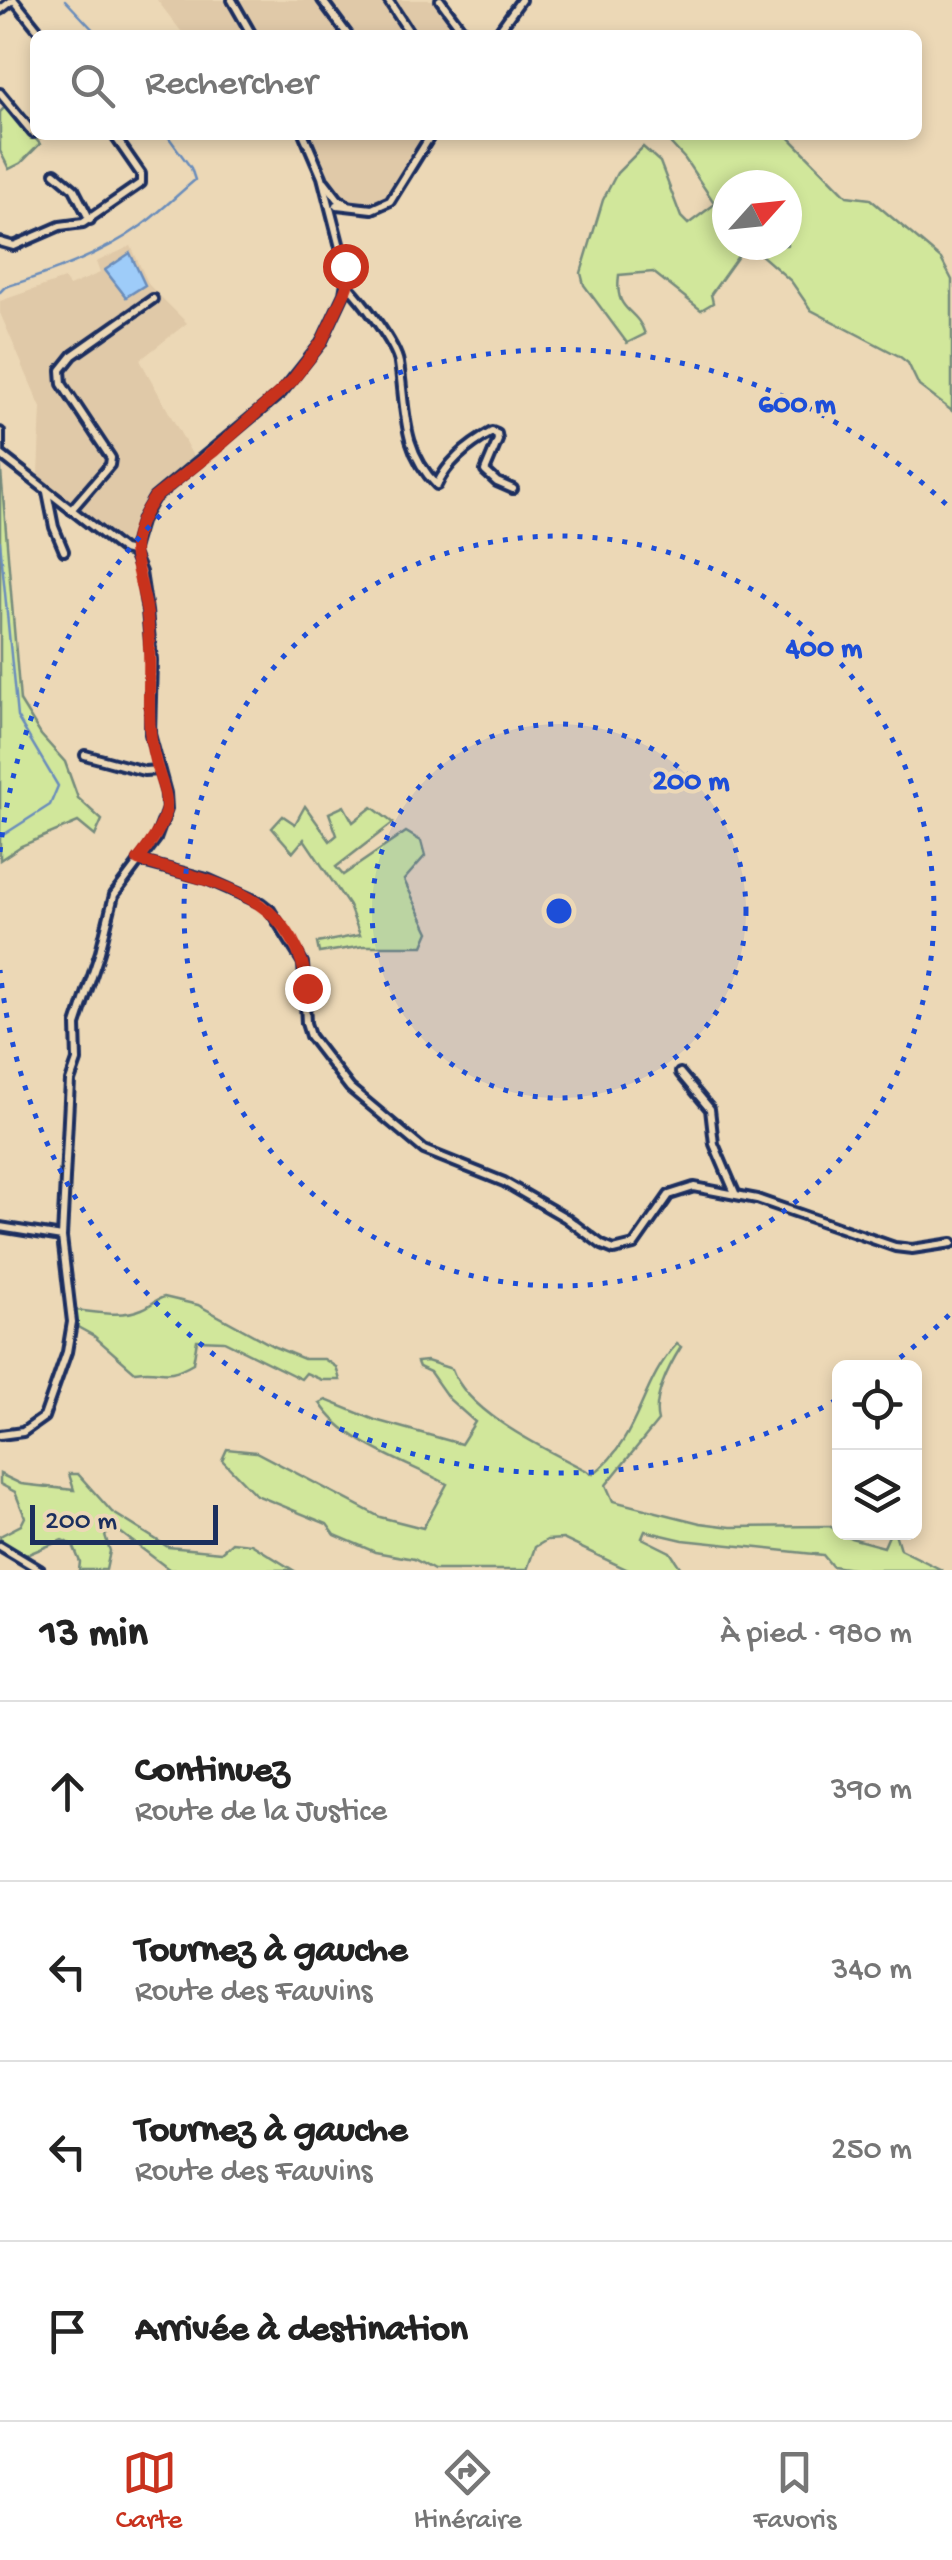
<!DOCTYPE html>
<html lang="fr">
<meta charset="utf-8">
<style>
:root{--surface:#fff;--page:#f6f6f6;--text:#222;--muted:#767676;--line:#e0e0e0;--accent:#c8321e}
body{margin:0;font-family:"Gochi Hand",sans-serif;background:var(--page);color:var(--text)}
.controls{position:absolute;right:30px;bottom:30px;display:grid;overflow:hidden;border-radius:15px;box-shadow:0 5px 15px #0003}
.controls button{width:90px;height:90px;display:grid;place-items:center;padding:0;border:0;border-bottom:2px solid var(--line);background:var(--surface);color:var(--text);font:50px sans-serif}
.compass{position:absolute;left:712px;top:170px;width:90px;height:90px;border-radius:50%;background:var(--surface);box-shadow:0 5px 15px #0003;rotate:63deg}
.scale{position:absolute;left:30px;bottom:25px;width:188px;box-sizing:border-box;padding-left:10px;border:5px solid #1b2f5e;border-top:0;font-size:28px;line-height:35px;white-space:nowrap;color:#1b2f5e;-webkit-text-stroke:8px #ecd8b6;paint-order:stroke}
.stop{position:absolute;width:30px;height:30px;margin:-22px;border:8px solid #c8321e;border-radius:50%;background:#fff}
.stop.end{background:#c8321e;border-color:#fff;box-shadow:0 2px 10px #0008}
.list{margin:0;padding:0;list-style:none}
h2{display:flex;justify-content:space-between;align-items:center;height:130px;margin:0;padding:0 40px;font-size:42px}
h2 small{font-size:32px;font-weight:400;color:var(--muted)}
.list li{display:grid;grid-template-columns:65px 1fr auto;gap:30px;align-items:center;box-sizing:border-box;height:180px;padding:0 40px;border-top:2px solid var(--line)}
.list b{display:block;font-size:38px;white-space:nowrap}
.list p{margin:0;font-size:32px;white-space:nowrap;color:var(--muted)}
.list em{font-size:32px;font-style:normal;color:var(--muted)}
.icon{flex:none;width:55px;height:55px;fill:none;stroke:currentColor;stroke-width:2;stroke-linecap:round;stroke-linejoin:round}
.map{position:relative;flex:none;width:952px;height:1570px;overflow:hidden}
.search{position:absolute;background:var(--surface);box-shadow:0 5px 15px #0003;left:30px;right:30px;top:30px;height:110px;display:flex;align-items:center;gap:25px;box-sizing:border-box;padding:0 35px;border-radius:15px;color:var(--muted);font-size:38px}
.sheet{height:850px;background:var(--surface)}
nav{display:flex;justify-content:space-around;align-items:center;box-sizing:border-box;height:140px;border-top:2px solid var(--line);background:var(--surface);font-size:28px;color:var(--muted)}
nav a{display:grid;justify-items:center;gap:5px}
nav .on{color:var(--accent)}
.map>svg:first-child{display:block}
</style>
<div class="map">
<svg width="952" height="1570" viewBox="0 0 952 1570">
<rect width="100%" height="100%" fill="#ecd8b6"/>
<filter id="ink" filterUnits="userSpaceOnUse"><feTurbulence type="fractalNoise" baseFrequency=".01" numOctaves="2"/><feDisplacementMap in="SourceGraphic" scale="20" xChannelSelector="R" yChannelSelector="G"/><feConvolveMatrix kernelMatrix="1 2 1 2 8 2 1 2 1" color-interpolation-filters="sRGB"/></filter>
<g filter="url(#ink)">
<g fill="#e0c9a8">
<polygon points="157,0 434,0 459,35 184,35"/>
<polygon points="308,135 425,135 391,194 385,200 365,205 341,195 329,180"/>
<polygon points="131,246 149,285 187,323 140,360 199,467 150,499 138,516 123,553 41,491 38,474 41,408 0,313 0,301 64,279 69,286 100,273 96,262"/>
</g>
<g fill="#d1e79b" stroke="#768b7c" stroke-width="2.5" fill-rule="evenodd">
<polygon points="7,105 40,144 21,163 9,169 0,151 0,112"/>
<path d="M663,135H787L847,196L870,199L941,259L952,280V411L919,386L908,363L899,356L811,310L791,281L751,246L741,252L711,294L713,303L701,310L653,272L619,275C614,314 636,306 645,334L627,343L584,285L581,273L603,200L617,173L643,147L660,162L681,217L688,224L715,204L685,159ZM727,185H787V245H727Z"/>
<polygon points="0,459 20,701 41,735 65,762 78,798 102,820 95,836 78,822 21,846 0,860"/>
<polygon points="305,806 330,841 337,835 329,813 344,806 353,822 372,807 393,823 336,867 343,875 406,832 421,841 425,856 404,880 429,932 423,946 364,946 319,953 317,943 360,935 349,906 304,839 293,852 272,828 283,816 295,824"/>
<path d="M164,1297L198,1305L275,1347L304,1359H324L336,1367L340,1380H322L306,1373L301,1379L224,1341L197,1340L193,1363C162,1381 164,1367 135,1372L94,1336L74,1325V1310C96,1312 121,1318 142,1309C151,1306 154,1300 164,1297Z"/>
<path d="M677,1344L681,1347C669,1366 652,1399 658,1421L606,1485L613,1501L700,1523L731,1527L829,1526L851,1538L884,1547L890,1533H895L900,1549L942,1570H860L832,1566L823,1555L683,1540L645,1531L642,1538L670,1552L682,1570H628L563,1539L547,1540L535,1547L527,1570H434L414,1559L375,1552L335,1535L327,1524L256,1495L222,1460L227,1449L256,1452L380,1517L423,1528L447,1484C406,1462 346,1444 320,1403L326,1400L375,1420L461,1444L475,1422L449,1399L430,1372L419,1367L417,1362L427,1361L452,1369C468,1415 552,1452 593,1474C641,1438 639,1384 677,1344Z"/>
<polygon points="0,1474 21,1484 74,1490 69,1474 78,1474 112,1512 168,1547 221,1552 232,1542 251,1544 293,1570 170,1570 116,1529 105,1535 110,1551 106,1570 79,1570 80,1562 73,1545 62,1540 26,1555 0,1539 0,1536 21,1525 25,1517 15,1492 0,1484"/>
</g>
<polygon fill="#9eccf9" stroke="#6a8dbb" stroke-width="2.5" points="130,253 145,285 126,297 105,270"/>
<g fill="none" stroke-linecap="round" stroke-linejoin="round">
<g stroke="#6a8dbb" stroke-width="2.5">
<polyline points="65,0 98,35"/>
<path d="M0,292L5,287C51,273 101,255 141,226C160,212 177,195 195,180L191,168L167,135"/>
<polyline points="0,541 17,717 58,786 50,805 0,837"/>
</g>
<defs>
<g id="minor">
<polyline points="14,0 42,35"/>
<polyline points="232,0 252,35"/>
<polyline points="322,0 348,35"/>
<polyline points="388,0 411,35"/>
<polyline points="440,0 466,35"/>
<polyline points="0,10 13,0"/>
<polyline points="496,35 521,0"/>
<polyline points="0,93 33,133"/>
<polyline points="55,173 74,189 90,220"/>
<polyline points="325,182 338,199 347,205"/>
<polyline points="337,205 372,209 390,201 431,135"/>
<polyline points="0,242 14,246 60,226 83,223 141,183 141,174 114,135"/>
<path d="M347,285C361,299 396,344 399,363C406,408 401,450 437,485C448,461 470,444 492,432L497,434L498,440L485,471L497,482L513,489"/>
<polyline points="0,432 0,453"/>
<polyline points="0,454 123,550 132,552 141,572 147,611 152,660 150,734 166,793 167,809 156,839 114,895 100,952 76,1025 77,1061 70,1081 62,1237 72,1322 67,1352 44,1417 23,1432 0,1435"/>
<polyline points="47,492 54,527 64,551"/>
<polyline points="71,510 110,465 111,458 62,384 61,370 73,355 153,299"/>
<polyline points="132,552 142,519 154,498 282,392 321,343 344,294 347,276 342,255 322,177 304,135"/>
<polyline points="85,755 144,771 159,770"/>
<polyline points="139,861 207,879 261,903 270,910 303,963 306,1023 310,1036 350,1088 424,1150 504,1182 566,1218 602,1245 614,1250 634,1245 669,1195 694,1187 757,1199 895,1247 912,1249 952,1243"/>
<polyline points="680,1073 710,1109 714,1144 735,1193"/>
<polyline points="0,1227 62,1237"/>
<polyline points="0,1546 40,1570"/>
</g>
</defs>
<use href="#minor" stroke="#1b2f5e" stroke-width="14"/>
<use href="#minor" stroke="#ecd8b6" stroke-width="6"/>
</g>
</g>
<g fill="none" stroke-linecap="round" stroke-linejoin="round" filter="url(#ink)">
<path stroke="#c8321e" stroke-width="12" d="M307,988C297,893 213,883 138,860C190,794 155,798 150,731C147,693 152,654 147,615C146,599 133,559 134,548C135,531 144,512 154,498L214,451L292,381L321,343L344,294L347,286L345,266"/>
</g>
<circle cx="559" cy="911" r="187" fill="#1d4ed8" fill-opacity=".12"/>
<g fill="none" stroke="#1d4ed8" stroke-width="5" stroke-dasharray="5 10">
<circle cx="559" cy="911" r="187"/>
<circle cx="559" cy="911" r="375"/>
<path d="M949 1315A562 562 0 0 1 889 1366M836 1400A562 562 0 0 1 0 970M0 852A562 562 0 0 1 949 507"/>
</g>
<circle cx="559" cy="911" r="15" fill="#1d4ed8" stroke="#ecd8b6" stroke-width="5"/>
<g font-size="30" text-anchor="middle" font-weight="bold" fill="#1d4ed8" stroke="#ecd8b6" stroke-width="8" stroke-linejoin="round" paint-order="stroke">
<text x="797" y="412">600 m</text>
<text x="824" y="656">400 m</text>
<text x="691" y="789">200 m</text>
</g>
</svg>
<div class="controls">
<button><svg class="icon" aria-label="locate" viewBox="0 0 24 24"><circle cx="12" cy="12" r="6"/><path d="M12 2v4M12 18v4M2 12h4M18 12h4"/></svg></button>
<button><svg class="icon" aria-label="layers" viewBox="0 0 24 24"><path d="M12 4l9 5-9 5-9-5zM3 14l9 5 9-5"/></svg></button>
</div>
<svg class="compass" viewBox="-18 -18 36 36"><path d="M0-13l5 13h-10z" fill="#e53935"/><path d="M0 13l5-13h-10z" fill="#767676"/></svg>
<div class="scale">200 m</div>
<div class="stop" style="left:345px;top:266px"></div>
<div class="stop end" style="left:307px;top:988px"></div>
<div class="search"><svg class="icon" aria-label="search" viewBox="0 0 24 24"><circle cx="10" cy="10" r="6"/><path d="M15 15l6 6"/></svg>Rechercher</div>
</div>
<section class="sheet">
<h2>13 min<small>À pied · 980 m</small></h2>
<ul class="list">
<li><svg class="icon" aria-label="ahead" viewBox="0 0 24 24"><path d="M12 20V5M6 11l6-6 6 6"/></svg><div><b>Continuez</b><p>Route de la Justice</p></div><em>390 m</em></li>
<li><svg class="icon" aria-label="left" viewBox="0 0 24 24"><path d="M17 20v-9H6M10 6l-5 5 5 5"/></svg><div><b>Tournez à gauche</b><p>Route des Fauvins</p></div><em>340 m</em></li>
<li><svg class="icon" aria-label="left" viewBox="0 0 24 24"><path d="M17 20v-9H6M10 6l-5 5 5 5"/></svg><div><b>Tournez à gauche</b><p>Route des Fauvins</p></div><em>250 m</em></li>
<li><svg class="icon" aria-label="arrive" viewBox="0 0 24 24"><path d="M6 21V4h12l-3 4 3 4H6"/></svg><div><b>Arrivée à destination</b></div></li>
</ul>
</section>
<nav>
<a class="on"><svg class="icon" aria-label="map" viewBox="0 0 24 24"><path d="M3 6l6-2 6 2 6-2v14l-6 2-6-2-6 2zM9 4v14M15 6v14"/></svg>Carte</a>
<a><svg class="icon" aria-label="directions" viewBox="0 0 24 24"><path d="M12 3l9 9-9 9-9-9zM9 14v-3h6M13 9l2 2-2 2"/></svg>Itinéraire</a>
<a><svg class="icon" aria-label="saved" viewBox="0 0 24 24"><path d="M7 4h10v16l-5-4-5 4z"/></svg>Favoris</a>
</nav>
